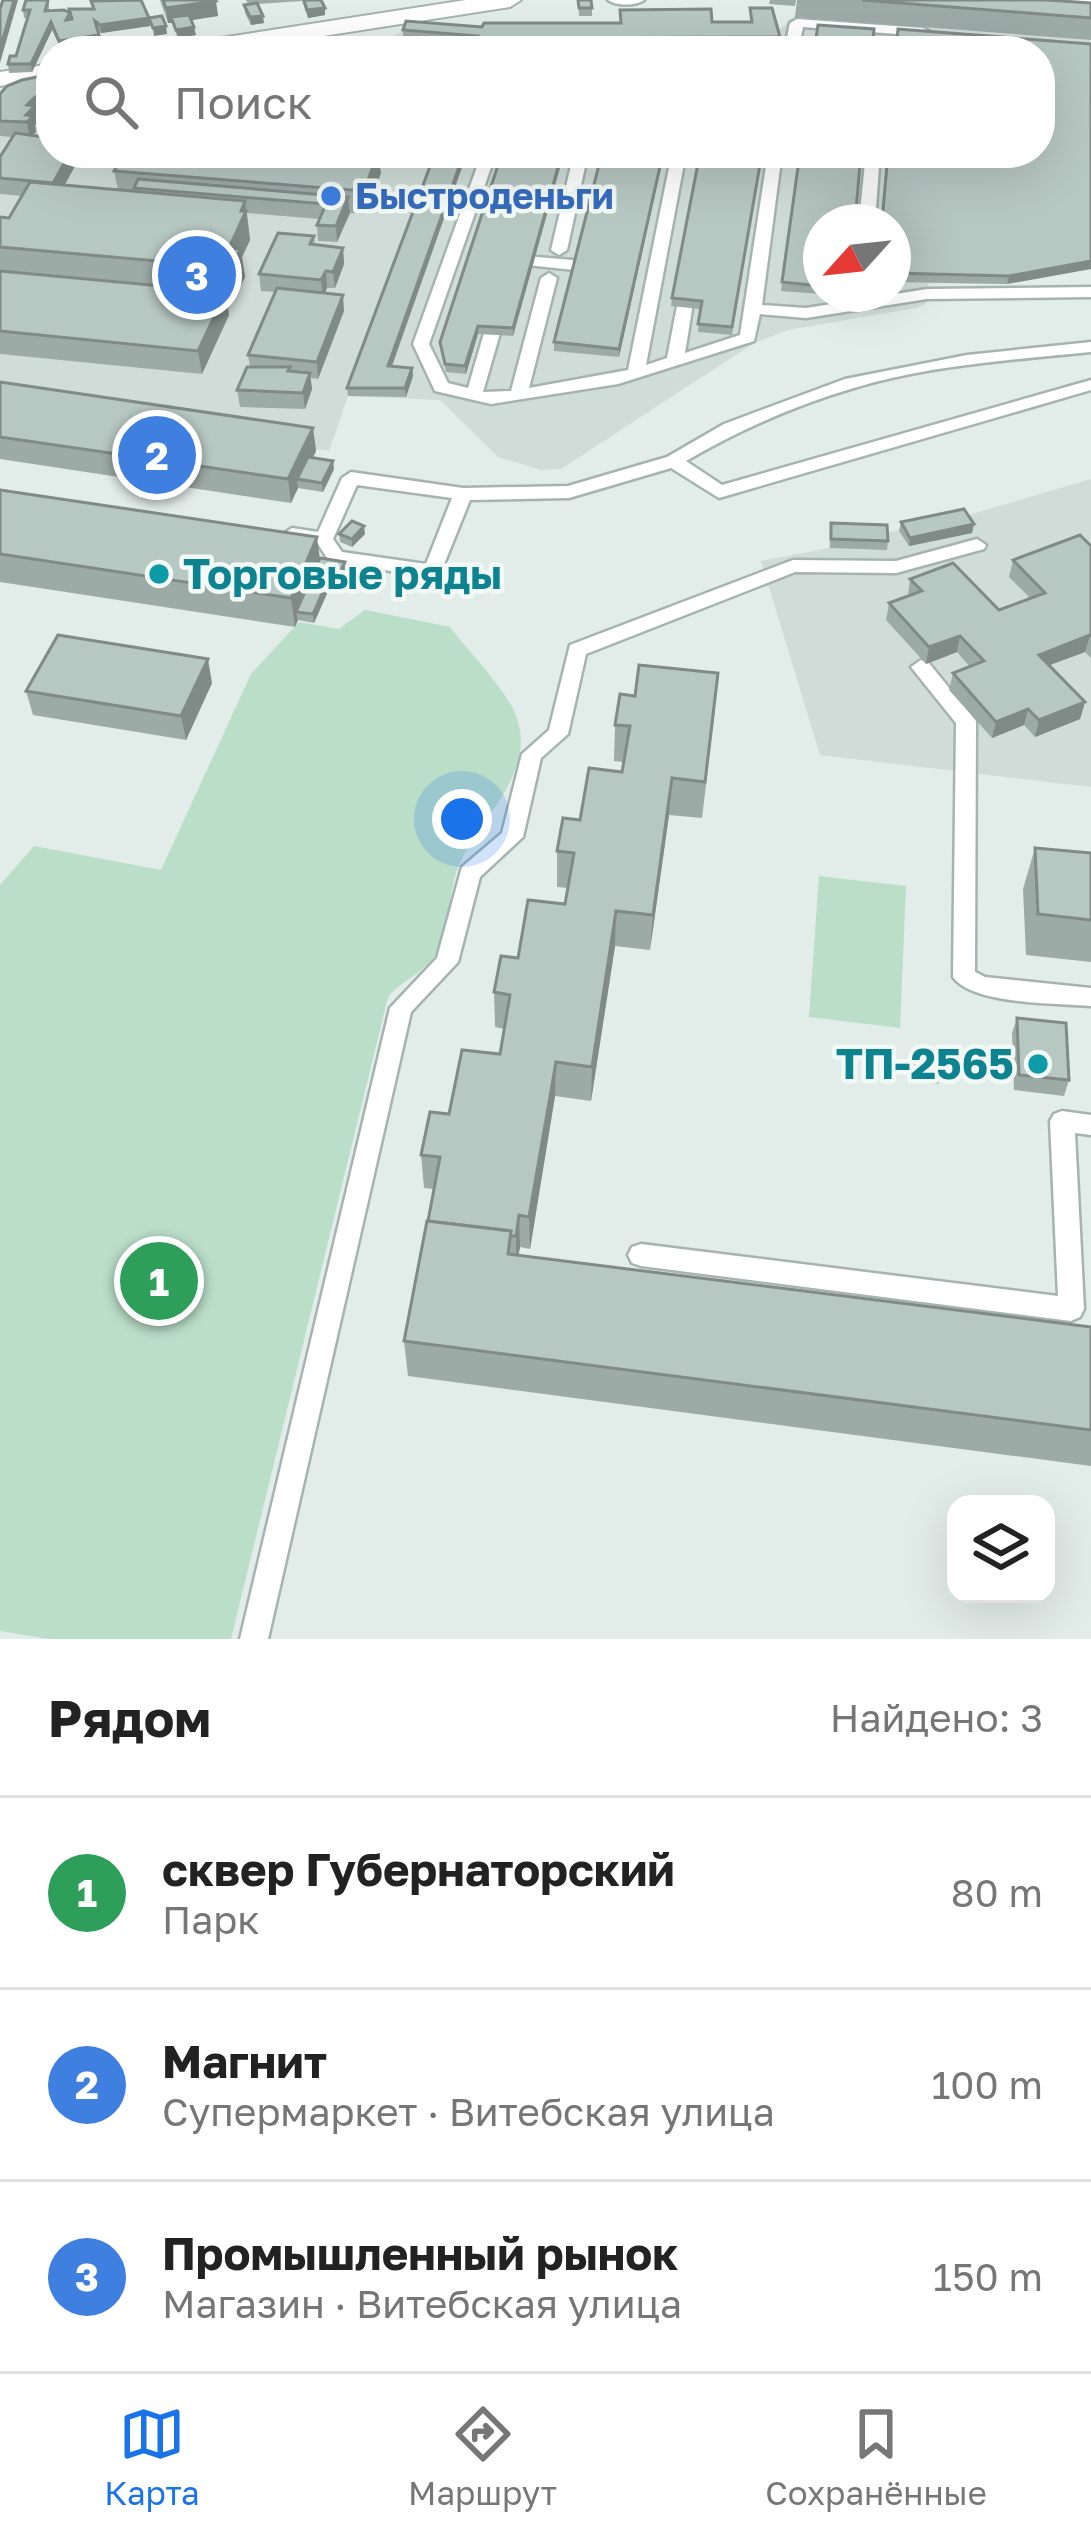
<!DOCTYPE html>
<html lang="ru">
<meta charset="utf-8">
<style>
:root{--surface:#fff;--page:#f2f2f2;--text:#222;--muted:#767676;--line:#e0e0e0;--accent:#1a73e8}
body{margin:0;font-family:"Golos Text",sans-serif;background:var(--page);color:var(--text)}
.controls{position:absolute;right:36px;bottom:36px;display:grid;overflow:hidden;border-radius:24px;box-shadow:0 12px 48px #0002}
.controls button{width:108px;height:108px;display:grid;place-items:center;padding:0;border:0;border-bottom:3px solid var(--line);background:var(--surface);color:var(--text);font:60px sans-serif}
.compass{position:absolute;left:803px;top:204px;width:108px;height:108px;border-radius:50%;background:var(--surface);box-shadow:0 12px 48px #0002;rotate:243deg}
.you{position:absolute;left:462px;top:819px;width:42px;height:42px;margin:-30px;border:9px solid #fff;border-radius:50%;background:#1a73e8;box-shadow:0 0 0 18px #1a73e833}
.badge{display:grid;place-items:center;width:78px;height:78px;border-radius:50%;background:var(--accent);color:#fff;font-size:39px;font-weight:700}
.pin{position:absolute;translate:-50% -50%;border:6px solid #fff;box-shadow:0 3px 12px #0006}
.list{margin:0;padding:0;list-style:none}
h2{display:flex;justify-content:space-between;align-items:center;height:156px;margin:0;padding:0 48px;font-size:51px}
h2 small{font-size:39px;font-weight:400;color:var(--muted)}
.list li{display:grid;grid-template-columns:78px 1fr auto;gap:36px;align-items:center;box-sizing:border-box;height:192px;padding:0 48px;border-top:3px solid var(--line)}
.list b{display:block;font-size:45px;white-space:nowrap}
.list p{margin:0;font-size:39px;white-space:nowrap;color:var(--muted)}
.list em{font-size:39px;font-style:normal;color:var(--muted)}
.icon{flex:none;width:66px;height:66px;fill:none;stroke:currentColor;stroke-width:2;stroke-linecap:round;stroke-linejoin:round}
.map{position:relative;flex:none;width:1091px;height:1639px;overflow:hidden}
.search{position:absolute;background:var(--surface);box-shadow:0 12px 48px #0002;left:36px;right:36px;top:36px;height:132px;display:flex;align-items:center;gap:30px;box-sizing:border-box;padding:0 42px;border-radius:48px;color:var(--muted);font-size:45px}
.sheet{height:732px;background:var(--surface)}
nav{display:flex;justify-content:space-around;align-items:center;box-sizing:border-box;height:168px;border-top:3px solid var(--line);background:var(--surface);font-size:33px;color:var(--muted)}
nav a{display:grid;justify-items:center;gap:6px}
nav .on{color:var(--accent)}
.map>svg:first-child{display:block}
</style>
<div class="map">
<svg width="1091" height="1639" viewBox="0 0 1091 1639">
<rect width="100%" height="100%" fill="#e2ece9"/>
<g fill="#d0dcd8" fill-rule="evenodd">
<path d="M798,3L1091,26V269L1007,284L928,283L926,304L916,308L788,330L754,343L561,469L541,470L498,457L440,400L348,396L329,451L0,403V114L51,90V153H1040V51H260L343,39L379,43L407,29L404,38L479,44L484,31L779,30L795,17ZM821,222H893V294H821Z"/>
<polygon points="1091,479 1091,787 820,755 761,561 829,548 829,531 885,533 962,517"/>
</g>
<g fill="#bbdec8">
<path d="M365,610L450,627C468,651 506,689 516,716C538,772 479,819 459,865C447,892 452,929 436,954C424,973 402,980 388,997L231,1639H49L0,1631V885L34,846L161,870L251,674L299,622L339,629Z"/>
<polygon points="819,876 906,886 900,1028 809,1017"/>
</g>
<g fill="none" stroke-linecap="round" stroke-linejoin="round">
<defs>
<g id="lane">
<path d="M608,0H644C636,6 616,6 608,0Z"/>
<polygon points="1059,0 1091,0 1091,6 1066,4"/>
<polygon points="797,19 923,28 930,32 923,36 803,27 798,51 784,51 790,23"/>
<polygon points="526,47 545,47 552,51 519,51"/>
<polygon points="482,153 496,153 429,344 448,383 468,388 491,309 493,306 505,306 507,309 483,392 511,391 541,278 549,273 557,278 529,388 628,370 672,153 686,153 646,365 667,358 683,275 695,275 697,278 685,353 740,335 768,153 782,153 762,305 806,308 927,289 1091,287 1091,297 927,299 806,318 760,314 754,341 618,384 491,404 435,391 413,344"/>
<polygon points="574,153 588,153 567,250 559,255 551,250"/>
<polygon points="866,153 880,153 875,222 859,222"/>
<polygon points="514,255 584,261 592,266 584,271 508,263 506,260"/>
<path d="M1091,342V352C1012,360 930,365 854,388C795,405 738,431 686,461L722,485L1091,380V390L719,498L671,468L569,498L470,500L438,579L429,585L422,583L421,576L329,561L318,544L286,538L283,534L292,528L318,532L342,478L351,472L463,488L568,486L667,457L724,424L845,379L967,355ZM357,485L452,498L426,564L342,552L333,539Z"/>
<polygon points="977,539 986,545 984,549 896,573 795,572 586,654 568,734 541,758 523,837 480,877 458,962 411,1012 268,1639 240,1639 390,1008 437,958 462,867 502,833 522,754 549,730 570,645 793,560 896,561"/>
<path d="M921,660L928,662L976,721L975,972L985,977L1091,988V1006C1057,1003 973,1005 953,977L956,723L911,667Z"/>
<polygon points="1062,1111 1091,1115 1091,1135 1075,1133 1084,1309 1080,1317 1071,1321 641,1266 632,1263 628,1255 632,1247 641,1244 1058,1296 1050,1121 1054,1114"/>
</g>
<g id="street">
<polygon points="466,0 521,0 510,7 227,51 170,51 182,44"/>
<polygon points="51,64 51,78 0,86 0,72"/>
</g>
</defs>
<use href="#lane" stroke="#a5b4b1" stroke-width="5"/>
<use href="#street" stroke="#a5b4b1" stroke-width="4"/>
<use href="#lane" fill="#fff" fill-rule="evenodd"/>
<use href="#street" fill="#fff" fill-rule="evenodd"/>
</g>
<g fill="#9daba7">
<polygon points="49,0 49,11 70,13 93,9 91,1 149,18 150,26 101,33 98,31 101,43 61,49 52,30 32,72 9,73 8,64 16,56 27,18 24,18 23,10"/>
<polygon points="160,0 215,0 218,16 191,20 196,35 178,38 172,23 168,23"/>
<polygon points="246,0 321,0 325,8 325,15 308,18 302,1 258,4 264,23 251,25 245,13 244,5 248,4"/>
<polygon points="578,0 592,8 592,16 579,16"/>
<polygon points="770,0 796,0 795,6 769,4"/>
<polygon points="797,0 1047,0 1091,3 1091,40 795,17"/>
<polygon points="750,8 780,37 779,45 504,46 503,51 473,51 475,44 403,38 403,30 750,22"/>
<polygon points="1091,44 1007,284 893,282 893,222"/>
<polygon points="0,94 38,112 37,114 38,122 35,125 36,132 33,135 51,153 79,153 80,157 64,185 118,190 114,171 117,166 107,166 105,157 381,173 365,214 350,213 337,242 318,241 317,225 319,219 247,213 250,240 242,257 245,277 240,287 221,286 218,292 229,315 202,374 0,354 0,217 9,218 22,196 0,194 0,157 12,137 0,136"/>
<polygon points="467,153 392,366 412,368 413,376 406,397 348,396 347,388"/>
<polygon points="502,153 564,153 513,336 478,334 466,374 446,372 440,342"/>
<polygon points="664,153 619,357 554,351 554,342"/>
<polygon points="762,153 732,335 698,332 700,309 671,306 672,298"/>
<polygon points="800,153 821,222 821,294 847,294 847,296 781,291"/>
<polygon points="314,236 315,245 343,248 344,264 335,288 327,288 325,293 344,311 318,379 310,378 312,389 305,409 240,407 237,390 250,367 248,355 275,292 261,291 259,274"/>
<polygon points="0,382 313,428 316,451 313,458 334,469 323,492 298,488 291,503 0,459"/>
<polygon points="0,490 320,558 345,570 337,590 329,589 314,623 298,620 295,627 0,582"/>
<polygon points="901,522 972,533 909,546 899,531"/>
<polygon points="831,523 888,541 887,550 830,548"/>
<polygon points="339,534 365,534 352,547 340,542"/>
<polygon points="1091,546 1091,658 1085,652 1049,665 1085,702 1080,719 1035,737 1024,725 992,738 949,690 953,673 970,667 957,652 926,664 886,620 889,603 908,596 910,579 999,610 1030,598 1009,577 1013,560"/>
<polygon points="212,683 186,740 33,715 26,691"/>
<polygon points="715,710 702,818 669,815 650,950 615,946 591,1101 555,1096 530,1249 520,1247 518,1255 1091,1327 1091,1466 408,1376 404,1341 434,1189 424,1188 421,1155 449,1114 500,1054 504,1029 495,1027 494,992 518,958 565,904 568,888 557,887 557,851 580,820 622,772 623,762 614,761 615,725"/>
<polygon points="1035,848 1091,853 1091,962 1026,955 1023,889"/>
<polygon points="1017,1018 1069,1080 1064,1096 1014,1090 1012,1033"/>
<polygon points="916,1051 940,1076 938,1084 913,1081"/>
</g>
<g fill="#808b88">
<polygon points="14,0 18,0 0,63 0,49"/>
<polygon points="216,1 218,16 173,23 171,17 172,23 168,23 166,8"/>
<polygon points="325,8 325,15 308,18 307,10"/>
<polygon points="263,16 264,23 251,25 250,17"/>
<polygon points="149,18 150,26 101,33 100,25"/>
<polygon points="51,22 52,30 32,72 31,64"/>
<polygon points="166,26 167,34 154,36 153,28"/>
<polygon points="194,27 196,35 178,38 176,30"/>
<polygon points="99,35 101,43 61,49 59,41"/>
<polygon points="51,93 51,110 37,114 38,122 35,125 36,132 30,138 27,122 27,105 35,97"/>
<polygon points="70,153 79,153 80,157 57,199 53,183"/>
<polygon points="378,153 381,173 365,214 364,191"/>
<polygon points="464,153 467,153 389,374 388,366"/>
<polygon points="562,153 564,153 513,336 513,328"/>
<polygon points="663,153 664,153 619,357 619,349"/>
<polygon points="348,197 350,213 337,242 336,226"/>
<polygon points="245,201 250,240 242,257 245,277 240,287 236,258 229,248"/>
<polygon points="343,248 344,264 335,288 333,272"/>
<polygon points="217,257 221,286 217,295 213,266"/>
<polygon points="1091,261 1091,269 1007,284 1009,276"/>
<polygon points="326,271 327,288 323,297 321,280"/>
<polygon points="226,292 229,315 202,374 198,351"/>
<polygon points="343,295 344,311 318,379 317,362"/>
<polygon points="478,326 478,334 466,374 465,366"/>
<polygon points="412,368 413,376 406,397 405,388"/>
<polygon points="310,373 312,389 305,409 303,393"/>
<polygon points="313,428 316,451 302,480 297,479 298,488 291,503 288,479"/>
<polygon points="333,461 334,469 323,492 322,483"/>
<polygon points="974,524 972,533 909,546 910,538"/>
<polygon points="364,526 365,534 352,547 352,539"/>
<polygon points="317,537 321,567 296,612 298,620 295,627 291,598"/>
<polygon points="345,562 345,570 337,590 336,581"/>
<polygon points="328,580 329,589 314,623 313,614"/>
<polygon points="1090,635 1085,652 1034,671 1039,655"/>
<polygon points="960,636 957,652 926,664 929,647"/>
<polygon points="208,659 212,683 186,740 181,716"/>
<polygon points="1085,702 1080,719 1035,737 1039,720"/>
<polygon points="1028,709 1024,725 992,738 996,722"/>
<polygon points="672,778 669,815 650,950 653,915"/>
<polygon points="616,911 615,946 591,1101 592,1067"/>
<polygon points="556,1062 555,1096 530,1249 529,1217"/>
<polygon points="519,1215 520,1247 516,1268 516,1236"/>
</g>
<g fill="#b7c7c2" stroke="#808b88" stroke-width="3">
<polygon points="3,0 14,0 0,49 0,9"/>
<polygon points="26,0 48,0 45,11 64,10 70,13 66,20 72,19 69,9 94,9 91,1 141,0 149,18 100,25 95,21 99,35 59,41 51,22 31,64 8,64 10,56 16,56 30,10 23,10"/>
<polygon points="163,0 215,0 216,1 166,8"/>
<polygon points="304,0 321,0 325,8 307,10"/>
<polygon points="578,0 591,0 592,8 579,8"/>
<polygon points="862,0 1047,0 1091,3 1091,18"/>
<polygon points="257,3 263,16 250,17 244,5"/>
<polygon points="750,8 772,8 780,37 504,38 500,51 473,51 478,36 403,30 406,21 482,27 484,23 621,23 620,10 711,9 712,22 752,22"/>
<polygon points="189,15 194,27 176,30 171,17"/>
<polygon points="162,16 166,26 153,28 149,18"/>
<polygon points="818,25 874,29 872,51 814,51"/>
<polygon points="898,29 1091,44 1091,261 1009,276 893,273 893,222 882,222 888,153 1040,153 1040,51 896,51"/>
<polygon points="51,74 51,93 35,97 27,105 35,106 26,115 33,116 27,122 0,121 0,94 7,86 22,80"/>
<polygon points="15,133 51,138 51,153 70,153 53,183 0,178 0,157"/>
<polygon points="108,153 124,153 121,159 105,157"/>
<polygon points="124,153 378,153 364,191 114,171"/>
<polygon points="435,153 464,153 388,366 412,368 405,388 347,388"/>
<polygon points="502,153 562,153 513,328 478,326 465,366 445,364 440,342"/>
<polygon points="602,153 663,153 619,349 554,342"/>
<polygon points="700,153 762,153 732,327 698,324 702,301 672,298"/>
<polygon points="800,153 861,153 855,222 821,222 821,286 782,282"/>
<polygon points="138,179 348,197 336,226 317,225 326,204 134,188"/>
<polygon points="30,182 245,201 241,211 246,211 229,248 241,249 236,258 217,257 213,266 0,247 0,217 9,218"/>
<polygon points="278,233 314,236 310,244 343,248 333,272 326,271 321,280 259,274"/>
<polygon points="0,271 226,292 198,351 0,331"/>
<polygon points="277,288 343,295 317,362 248,355"/>
<polygon points="247,367 290,367 288,371 310,373 303,393 237,390"/>
<polygon points="0,382 313,428 288,479 0,437"/>
<polygon points="308,457 333,461 322,483 297,479"/>
<polygon points="0,490 317,537 291,598 0,554"/>
<polygon points="964,509 974,524 910,538 901,522"/>
<polygon points="352,521 364,526 352,539 339,534"/>
<polygon points="831,523 887,525 888,541 831,539"/>
<polygon points="1080,535 1091,546 1091,637 1090,635 1039,655 1085,702 1039,720 1028,709 996,722 953,673 984,661 960,636 929,647 889,603 922,591 910,579 953,563 999,610 1045,593 1013,560"/>
<polygon points="320,558 345,562 336,581 328,580 313,614 296,612"/>
<polygon points="58,635 208,659 181,716 26,691"/>
<polygon points="639,665 718,673 705,782 672,778 653,915 616,911 592,1067 556,1062 529,1217 519,1215 516,1236 510,1236 511,1231 428,1221 440,1157 421,1155 430,1112 449,1114 462,1050 500,1054 510,995 494,992 501,956 518,958 528,900 565,904 574,853 557,851 563,818 580,820 589,768 622,772 630,726 615,725 620,694 635,696"/>
<polygon points="1035,848 1091,853 1091,920 1038,914"/>
<polygon points="1017,1018 1066,1023 1069,1080 1019,1075"/>
<polygon points="916,1051 941,1055 940,1076 915,1073"/>
<polygon points="427,1221 511,1231 508,1254 1091,1327 1091,1430 404,1341"/>
</g>
<circle fill="#3f7fe0" stroke="#f3f9f6" stroke-width="4.5" cx="331" cy="196" r="12"/>
<g fill="#0f9aa8" stroke="#f3f9f6" stroke-width="4.5">
<circle cx="159" cy="574" r="12"/>
<circle cx="1038" cy="1064" r="12"/>
</g>
<g text-anchor="middle" stroke-width="9" stroke-linejoin="round" paint-order="stroke">
<g font-size="36" font-weight="bold" fill="#366cbe" stroke="#f3f9f6" text-anchor="start">
<text x="355" y="209">Быстроденьги</text>
</g>
<g font-size="42" font-weight="bold" fill="#0d838f" stroke="#f3f9f6" text-anchor="start">
<text x="183" y="589">Торговые ряды</text>
<text x="1014" y="1079" text-anchor="end">ТП-2565</text>
</g>
</g>
</svg>
<div class="controls">
<button><svg class="icon" aria-label="layers" viewBox="0 0 24 24"><path d="M12 4l9 5-9 5-9-5zM3 14l9 5 9-5"/></svg></button>
</div>
<svg class="compass" viewBox="-18 -18 36 36"><path d="M0-13l5 13h-10z" fill="#e53935"/><path d="M0 13l5-13h-10z" fill="#767676"/></svg>
<div class="you"></div>
<div class="pin badge" style="left:159px;top:1281px;background:#2e9e5b">1</div>
<div class="pin badge" style="left:157px;top:455px;background:#3f7fe0">2</div>
<div class="pin badge" style="left:197px;top:275px;background:#3f7fe0">3</div>
<div class="search"><svg class="icon" aria-label="search" viewBox="0 0 24 24"><circle cx="10" cy="10" r="6"/><path d="M15 15l6 6"/></svg>Поиск</div>
</div>
<section class="sheet">
<h2>Рядом<small>Найдено: 3</small></h2>
<ul class="list">
<li><span class="badge" style="background:#2e9e5b">1</span><div><b>сквер Губернаторский</b><p>Парк</p></div><em>80 m</em></li>
<li><span class="badge" style="background:#3f7fe0">2</span><div><b>Магнит</b><p>Супермаркет · Витебская улица</p></div><em>100 m</em></li>
<li><span class="badge" style="background:#3f7fe0">3</span><div><b>Промышленный рынок</b><p>Магазин · Витебская улица</p></div><em>150 m</em></li>
</ul>
</section>
<nav>
<a class="on"><svg class="icon" aria-label="map" viewBox="0 0 24 24"><path d="M3 6l6-2 6 2 6-2v14l-6 2-6-2-6 2zM9 4v14M15 6v14"/></svg>Карта</a>
<a><svg class="icon" aria-label="directions" viewBox="0 0 24 24"><path d="M12 3l9 9-9 9-9-9zM9 14v-3h6M13 9l2 2-2 2"/></svg>Маршрут</a>
<a><svg class="icon" aria-label="saved" viewBox="0 0 24 24"><path d="M7 4h10v16l-5-4-5 4z"/></svg>Сохранённые</a>
</nav>
